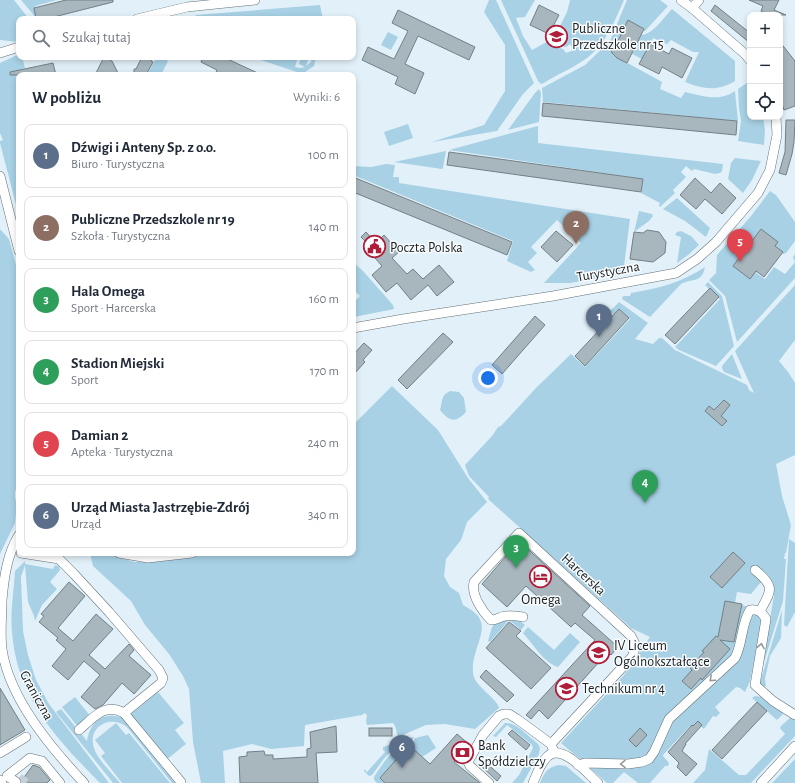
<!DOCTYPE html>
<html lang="pl">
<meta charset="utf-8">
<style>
:root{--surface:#fff;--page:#f2f2f3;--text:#1f2937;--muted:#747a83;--line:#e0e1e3;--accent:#b01d38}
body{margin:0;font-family:"Alegreya Sans",sans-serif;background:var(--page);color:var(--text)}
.controls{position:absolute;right:12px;top:12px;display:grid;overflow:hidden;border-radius:8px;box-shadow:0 2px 6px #0003}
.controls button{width:36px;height:36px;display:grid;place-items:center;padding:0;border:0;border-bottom:1px solid var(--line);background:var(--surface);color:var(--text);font:20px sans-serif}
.you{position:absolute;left:488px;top:378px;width:14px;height:14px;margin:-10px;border:3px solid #fff;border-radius:50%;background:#1a73e8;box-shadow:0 0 0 6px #1a73e833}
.badge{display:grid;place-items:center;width:26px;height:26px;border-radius:50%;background:var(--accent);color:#fff;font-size:13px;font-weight:700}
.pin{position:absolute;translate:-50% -33px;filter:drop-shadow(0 1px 2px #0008)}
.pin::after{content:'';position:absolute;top:21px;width:14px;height:12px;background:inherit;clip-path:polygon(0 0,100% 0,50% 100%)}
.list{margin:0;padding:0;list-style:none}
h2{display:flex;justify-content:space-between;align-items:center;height:52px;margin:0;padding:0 16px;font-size:17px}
h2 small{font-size:13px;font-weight:400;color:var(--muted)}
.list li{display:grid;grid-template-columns:26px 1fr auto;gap:12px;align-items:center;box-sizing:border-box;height:64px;margin:0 8px 8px;padding:0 8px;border:1px solid var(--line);border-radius:8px}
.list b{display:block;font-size:15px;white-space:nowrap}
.list p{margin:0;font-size:13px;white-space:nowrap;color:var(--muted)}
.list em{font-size:13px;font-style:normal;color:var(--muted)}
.icon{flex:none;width:22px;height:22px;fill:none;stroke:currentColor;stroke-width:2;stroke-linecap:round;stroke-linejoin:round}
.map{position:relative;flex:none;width:795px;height:783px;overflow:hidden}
.search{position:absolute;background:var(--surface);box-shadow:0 2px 6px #0003;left:16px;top:16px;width:340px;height:44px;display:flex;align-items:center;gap:10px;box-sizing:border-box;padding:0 14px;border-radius:8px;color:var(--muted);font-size:15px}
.panel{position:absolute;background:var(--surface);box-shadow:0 2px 6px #0003;left:16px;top:72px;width:340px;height:484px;border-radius:8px}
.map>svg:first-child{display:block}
</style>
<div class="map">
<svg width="795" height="783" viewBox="0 0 795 783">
<rect width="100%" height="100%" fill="#e2f1f9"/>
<g fill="#a8d1e5">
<polygon points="0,0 14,0 29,19 19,19 19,31 16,32 18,42 0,40"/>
<polygon points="21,0 57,0 35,6 37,19"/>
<polygon points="489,0 496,0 534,83 523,94 497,131 432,142 484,125 505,91 505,45 484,12"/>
<path d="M501,0H535L525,17L516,18L523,36L532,50L552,39L558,43L560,48L563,49L566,53L574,50L570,44L566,47L561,46L560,41L557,39L555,36L567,12L570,0H624C615,20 606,44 587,58C574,68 557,74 544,83L541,84L538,81Z"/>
<path d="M627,0H660L668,6L645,31H643L644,29L628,20L616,45L611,44V49L613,55L662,82L660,89L681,98L685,92C703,96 719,102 735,91L738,121L543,102L542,88L585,65L610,41Z"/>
<polygon points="320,5 323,19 319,18 194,19 196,15"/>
<path d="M672,9L735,61V81C718,92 702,89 685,82L699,52H693L671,40L667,44L653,38L642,59L632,54L641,35C654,34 663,18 672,9Z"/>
<polygon points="388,32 398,37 391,50 381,45"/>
<polygon points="19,54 19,57 22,57 25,68 15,71 19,92 19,216 0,143 0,141 3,140 0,133 0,63"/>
<polygon points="153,57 160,57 168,61 161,75 148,75 148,73 155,60"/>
<path d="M252,57H298L295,67L300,68L305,67L299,64L301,57H309L306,66L311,62L312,57H316L314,66L305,72L315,74C308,76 305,73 297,72Z"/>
<polygon points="750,81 750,117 763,117 765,130 764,145 738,141 741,121 739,109 738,89"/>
<polygon points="539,89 541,93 539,122 508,130 535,93"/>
<polygon points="408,124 413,138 389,146 384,132"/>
<polygon points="538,126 538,143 723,164 722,171 720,173 715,174 694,169 692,171 686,166 681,172 686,177 673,190 675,193 660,207 659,205 660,203 641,193 643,179 449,150"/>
<polygon points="446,151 443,168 442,169 394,162"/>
<polygon points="735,158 761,161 752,180 743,193 728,179 731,163"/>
<polygon points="386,164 395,165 393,177 399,177 399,183 630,219 623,274 570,283 544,283 581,243 557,220 531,247 537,253 528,262 535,270 531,272 507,261 513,241 353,175 353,166 371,167"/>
<polygon points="770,191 776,195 795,222 795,241 786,253 783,254 775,248 756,273 765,279 774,267 785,274 795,262 793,257 795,254 795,278 737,342 725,296 709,280 716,273 717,255 751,216"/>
<polygon points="677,198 710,228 706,237 685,221 663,209"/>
<polygon points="639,211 652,214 653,216 649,221 634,232"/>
<polygon points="0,229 9,239 19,276 19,486 15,491 15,498 17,504 15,523 0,554"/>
<polygon points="681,231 691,236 699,245 688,255 677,263 681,237 675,235 677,232"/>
<polygon points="353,262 363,271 393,305 394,309 354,317 353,316 353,303 360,296 353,289"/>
<path d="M705,267C702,284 691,278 681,284L650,317L622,299L623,296H630L631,293C657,289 683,282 705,267Z"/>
<polygon points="708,282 722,296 734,346 716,366 679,350 675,347 720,299 705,285"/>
<path d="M795,285V340L779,361L788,372L795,383V455L776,464L782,496L791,525L786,553H785L784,559H786L783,601L760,675L774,596V590L771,583L762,581L751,594L737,592L735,603L755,609L754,615H758L761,619L762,624L750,681L745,692L740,688L736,687L715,707L720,713L716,717L713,716L704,729L696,723L692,728L690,726L663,755V756L669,763L668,766H665L650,783H638L624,772L613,783H607L590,768H592C582,759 571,753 561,743L624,675L650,637L631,628L488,499L489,497L469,476L465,465L492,436L498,427L501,426L535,389L571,354L585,367L630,319L619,309L614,314L610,311L619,302L648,323L635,339L653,344L659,338H662L675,350L747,385L749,390L754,393L735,351Z"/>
<polygon points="732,354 742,379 724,372 722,368 722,366"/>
<path d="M392,386L438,430L468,478L487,502L467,522L461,540L446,559L444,576L450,587L459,593L463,605C470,609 479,614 481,622C486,635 468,659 474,677C477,687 498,700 499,708L475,729L445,724L426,725L398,737L395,726L393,723L367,725L366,721L367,715L365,713L362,715L305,725L304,746L271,749L252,744L223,751L225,783H201L193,742L189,689L183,676L169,654L145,625L131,601L93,566L90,553H108L134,562L152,561L207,553H353V425Z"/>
<path d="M450,391L459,392L464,398L466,412C455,424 449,421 440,410C443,401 440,396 450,391Z"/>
<polygon points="789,539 795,543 795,612 787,627 784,625"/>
<path d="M25,561V564L53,569L55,565L59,566L60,570L50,582L57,589L42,605L35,621L34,616L28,602L25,565L21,577L23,631L28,655L36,680L49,704L109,783H100C56,738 17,698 12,632C10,614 14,589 15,571Z"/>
<polygon points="782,610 781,638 770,656 765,679 766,686 762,688 759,685 761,679"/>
<polygon points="499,618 519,620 525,625 521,630 509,620 490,642 488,641 492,627"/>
<path d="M528,627L554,650L570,633L580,642L558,667C543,662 533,644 523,633Z"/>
<polygon points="158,692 184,723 175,730 186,744 166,760 130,715"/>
<polygon points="755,696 763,697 782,711 783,714 777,720 752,698"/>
<polygon points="75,697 91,717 78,727 62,707"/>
<path d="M61,709L87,741C90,721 104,711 124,718L179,783H172L127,727C111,714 87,726 94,748C97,759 113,774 120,783H113L56,712Z"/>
<polygon points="791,717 795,720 795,736 751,783 693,783 705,770 709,749 739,775 746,775 785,734 780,728 781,726"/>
<polygon points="116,723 126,735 129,733 170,783 122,783 101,756 105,753 95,740"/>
<path d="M505,723C516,722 529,737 538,744L540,748L539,754L523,783H512L519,775L533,748L532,745L507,725L496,737L493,736Z"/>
<polygon points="428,735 436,748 422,757 412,747 415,738"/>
<path d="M414,737L411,742C391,744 383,761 372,775L369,776L364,771V769L367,772L385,752L383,750V747Z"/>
<path d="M407,744L409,745L380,778L385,783H377L374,780V777C383,764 391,748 407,744Z"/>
<polygon points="795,759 795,783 772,783"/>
<path d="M559,765L566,766L586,783H540C544,773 547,767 559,765Z"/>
</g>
<g fill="#a8b7be" stroke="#728086">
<polygon points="66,0 113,0 113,2 46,19 36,19 34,8"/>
<polygon points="749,0 779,0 774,10 786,15 769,15 761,11 763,6"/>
<polygon points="539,5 559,15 549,34 530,25"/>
<polygon points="715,5 750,33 750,43 711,11"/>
<polygon points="398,10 475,47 469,60 418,36 405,64 424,73 415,94 395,84 398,77 362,60 368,47 394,59 408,31 392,23"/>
<polygon points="628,20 644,29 627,63 617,58 612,53 611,49 612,43 616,45"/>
<polygon points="780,42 795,61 795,106 784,110 780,97"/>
<polygon points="650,44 669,54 672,48 692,58 682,78 662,67 659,74 639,64"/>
<polygon points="142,57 153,57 151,61 153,62 146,75 134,75 134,69 136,69"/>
<polygon points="203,57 223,57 262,75 215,75 217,70 201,62"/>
<polygon points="103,59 110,59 111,61 112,61 119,75 95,75"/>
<polygon points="53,63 56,75 10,75 10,72"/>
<polygon points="543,103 737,121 736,135 542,116"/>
<polygon points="786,120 795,120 794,142 792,154 786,175 779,173 785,152"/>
<polygon points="449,152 643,179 641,192 447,165"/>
<polygon points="353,177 512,242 507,255 353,192"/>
<polygon points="695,178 711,193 720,183 736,198 722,214 705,199 696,209 680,195"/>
<polygon points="761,229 778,242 775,246 783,252 764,277 756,271 750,279 733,266"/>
<polygon points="647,230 659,232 666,242 665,253 653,262 630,259 634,232 643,233"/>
<polygon points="556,231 573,245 557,262 541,247"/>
<polygon points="366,232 376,243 384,235 399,252 392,258 407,274 413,269 423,279 439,265 454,282 437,296 428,285 411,300 397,283 386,292 372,275 382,266 368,250 371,247 361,237"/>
<polygon points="710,288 719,297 675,344 665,335"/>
<polygon points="619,309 629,318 585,366 575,356"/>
<polygon points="535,316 545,325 502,374 492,365"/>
<polygon points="443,333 453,342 407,389 398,380"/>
<polygon points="364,343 372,350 363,360 365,362 353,375 353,355"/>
<polygon points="724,400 730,405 721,416 727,421 722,426 705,411 709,406 714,410"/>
<polygon points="519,541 590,606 582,615 618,647 611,655 608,652 548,719 539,710 531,719 526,715 595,640 575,623 571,627 526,586 507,607 482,584"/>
<polygon points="733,552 745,563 722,588 710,577"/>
<polygon points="69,582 85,596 58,628 73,641 96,614 113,629 89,655 105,669 129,644 134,650 129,656 151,675 134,694 122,683 103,705 95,709 81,697 100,675 84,661 68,680 52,666 66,649 56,640 58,638 39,622 44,616 41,614"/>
<polygon points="725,601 742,604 734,642 720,640 730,649 702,680 701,678 691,689 682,681 692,670 690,668 704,652 702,651 716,636 718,637"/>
<polygon points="509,622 521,631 516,636 551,668 531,689 486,648"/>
<polygon points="486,670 514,695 507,702 480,677"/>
<polygon points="0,688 25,730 0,745"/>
<polygon points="757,702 767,711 722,759 712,750"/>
<polygon points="698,721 702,725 685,744 686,744 682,751 697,764 686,776 677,767 679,763 668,752 692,725 693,726"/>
<polygon points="336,726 337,752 316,753 318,783 240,783 239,757 247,756 247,752 264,751 265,755 273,755 273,759 307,757 307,749 311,748 310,732"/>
<rect x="369" y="728" width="23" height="8"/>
<polygon points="640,728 647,735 636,747 629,740"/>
<polygon points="512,730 530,745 526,750 508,734"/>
<polygon points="457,734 470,745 454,762 480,783 385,783 380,778 409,745 430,764"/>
<polygon points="484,761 501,776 497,781 480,765"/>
<polygon points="33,765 39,767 50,780 47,783 22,783 22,780"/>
</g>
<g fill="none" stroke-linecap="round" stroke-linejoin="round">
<polyline stroke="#c4d1d8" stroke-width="9" stroke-dasharray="9 4.5" stroke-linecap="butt" points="19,778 26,783"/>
<defs>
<g id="minor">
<polyline points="681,0 692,8 699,0"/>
<polyline points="692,8 745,54 750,60"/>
<polyline points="137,19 187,7 255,0"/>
<polyline points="0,53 19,47"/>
<polyline points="0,176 19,251"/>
<polyline points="353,328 403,319 553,296 676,273 697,259 716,242 758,193 770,170 777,135 776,117"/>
<path d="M19,535C7,554 4,578 2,600C2,616 0,633 2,649C9,698 51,748 84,783"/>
<polyline points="21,553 59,559 74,574 109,612 159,670 163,678 161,683 124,713 181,782"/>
<polyline points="119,553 148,558 192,553"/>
<path d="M755,570C776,587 771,591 760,611"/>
<path d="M523,617C517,616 510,615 505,616C499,617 497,620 491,620C482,611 471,595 474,582L519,533L631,636L636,646L632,657L551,744"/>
<path d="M79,730C93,718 105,702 124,713"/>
<polyline points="0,753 26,737"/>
<path d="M578,765L585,763L628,764L642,762L649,759L654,752L669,719L735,658C743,643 741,624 750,610C758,609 762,612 766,619L755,685L773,701L795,715"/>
<polyline points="0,780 2,783"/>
<polyline points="16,782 7,776 30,758 42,761 60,783"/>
<polyline points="489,783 470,766 468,762 483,735 499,716 504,714 509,714 517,719 551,744 554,752"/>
<path d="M533,783C537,774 540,763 548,756C562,743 588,774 598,783"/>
<polyline points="761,783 795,746"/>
</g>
</defs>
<use href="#minor" stroke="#647177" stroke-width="10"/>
<use href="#minor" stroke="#fff" stroke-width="9"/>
</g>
<defs><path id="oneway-chevron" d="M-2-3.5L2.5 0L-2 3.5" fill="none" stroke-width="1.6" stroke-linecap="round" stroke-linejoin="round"/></defs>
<g stroke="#979a9b">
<use href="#oneway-chevron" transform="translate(761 646) rotate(-80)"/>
<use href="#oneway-chevron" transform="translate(712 679) rotate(138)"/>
<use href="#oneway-chevron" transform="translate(623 764) rotate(179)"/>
</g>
<defs>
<symbol id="school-ring" viewBox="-11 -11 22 22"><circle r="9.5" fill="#f9fcfe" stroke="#b01d38" stroke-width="1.5"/><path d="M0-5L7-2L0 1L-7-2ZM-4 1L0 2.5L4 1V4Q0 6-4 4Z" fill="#b01d38"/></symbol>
<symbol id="civic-ring" viewBox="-11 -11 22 22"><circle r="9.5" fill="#f9fcfe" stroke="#b01d38" stroke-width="1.5"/><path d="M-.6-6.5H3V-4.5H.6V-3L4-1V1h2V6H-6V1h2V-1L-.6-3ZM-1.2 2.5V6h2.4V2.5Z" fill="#b01d38"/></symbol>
<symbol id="hotel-ring" viewBox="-11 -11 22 22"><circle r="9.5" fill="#f9fcfe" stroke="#b01d38" stroke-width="1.5"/><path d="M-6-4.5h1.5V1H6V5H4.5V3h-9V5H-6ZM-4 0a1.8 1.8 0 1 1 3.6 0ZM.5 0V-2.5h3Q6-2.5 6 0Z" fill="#b01d38"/></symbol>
<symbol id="bank-ring" viewBox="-11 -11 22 22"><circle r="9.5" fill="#f9fcfe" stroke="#b01d38" stroke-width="1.5"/><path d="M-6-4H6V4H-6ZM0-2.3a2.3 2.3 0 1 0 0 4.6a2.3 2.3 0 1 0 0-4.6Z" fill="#b01d38"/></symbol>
</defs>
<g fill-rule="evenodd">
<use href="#school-ring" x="544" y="24" width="25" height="25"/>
<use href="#civic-ring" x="362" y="234" width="25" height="25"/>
<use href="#hotel-ring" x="528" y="564" width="25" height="25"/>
<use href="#school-ring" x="586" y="640" width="25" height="25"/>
<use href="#school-ring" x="554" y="676" width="25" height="25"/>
<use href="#bank-ring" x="450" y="740" width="25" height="25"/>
</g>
<g text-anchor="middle" stroke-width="3" stroke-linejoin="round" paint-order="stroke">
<g font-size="14" fill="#181e20" stroke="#f9fcfe" text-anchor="start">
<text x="572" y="33">Publiczne<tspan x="572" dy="16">Przedszkole nr 15</tspan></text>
<text x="390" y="252">Poczta Polska</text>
<text x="541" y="604" text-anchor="middle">Omega</text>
<text x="614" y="650">IV Liceum<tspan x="614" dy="16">Ogólnokształcące</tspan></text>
<text x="582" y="693">Technikum nr 4</text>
<text x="478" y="750">Bank<tspan x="478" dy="16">Spółdzielczy</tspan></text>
</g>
<g font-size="14" fill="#181e20" stroke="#f9fcfe">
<text transform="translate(608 271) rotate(-10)" y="5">Turystyczna</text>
<text transform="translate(584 574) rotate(43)" y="5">Harcerska</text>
<text transform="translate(37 695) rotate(61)" y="5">Graniczna</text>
</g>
</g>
</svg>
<div class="controls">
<button>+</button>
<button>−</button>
<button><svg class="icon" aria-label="locate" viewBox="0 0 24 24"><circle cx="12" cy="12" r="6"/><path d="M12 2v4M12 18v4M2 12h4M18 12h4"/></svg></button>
</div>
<div class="you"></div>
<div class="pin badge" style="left:599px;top:337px;background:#5c6f8a">1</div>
<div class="pin badge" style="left:576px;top:244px;background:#8d6e63">2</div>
<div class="pin badge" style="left:516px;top:568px;background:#2e9e5b">3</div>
<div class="pin badge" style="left:645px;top:503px;background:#2e9e5b">4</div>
<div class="pin badge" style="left:740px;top:262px;background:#e0444e">5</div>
<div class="pin badge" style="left:402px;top:768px;background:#5c6f8a">6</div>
<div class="search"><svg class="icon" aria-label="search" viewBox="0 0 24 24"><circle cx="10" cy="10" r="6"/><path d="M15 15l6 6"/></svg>Szukaj tutaj</div>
<section class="panel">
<h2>W pobliżu<small>Wyniki: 6</small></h2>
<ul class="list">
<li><span class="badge" style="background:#5c6f8a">1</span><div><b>Dźwigi i Anteny Sp. z o.o.</b><p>Biuro · Turystyczna</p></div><em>100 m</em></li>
<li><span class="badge" style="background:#8d6e63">2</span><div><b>Publiczne Przedszkole nr 19</b><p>Szkoła · Turystyczna</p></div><em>140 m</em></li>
<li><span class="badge" style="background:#2e9e5b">3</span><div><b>Hala Omega</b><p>Sport · Harcerska</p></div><em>160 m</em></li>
<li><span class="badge" style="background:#2e9e5b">4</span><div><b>Stadion Miejski</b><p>Sport</p></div><em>170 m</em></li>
<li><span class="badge" style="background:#e0444e">5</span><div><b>Damian 2</b><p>Apteka · Turystyczna</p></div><em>240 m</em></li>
<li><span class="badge" style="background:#5c6f8a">6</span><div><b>Urząd Miasta Jastrzębie-Zdrój</b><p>Urząd</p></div><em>340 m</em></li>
</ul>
</section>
</div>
